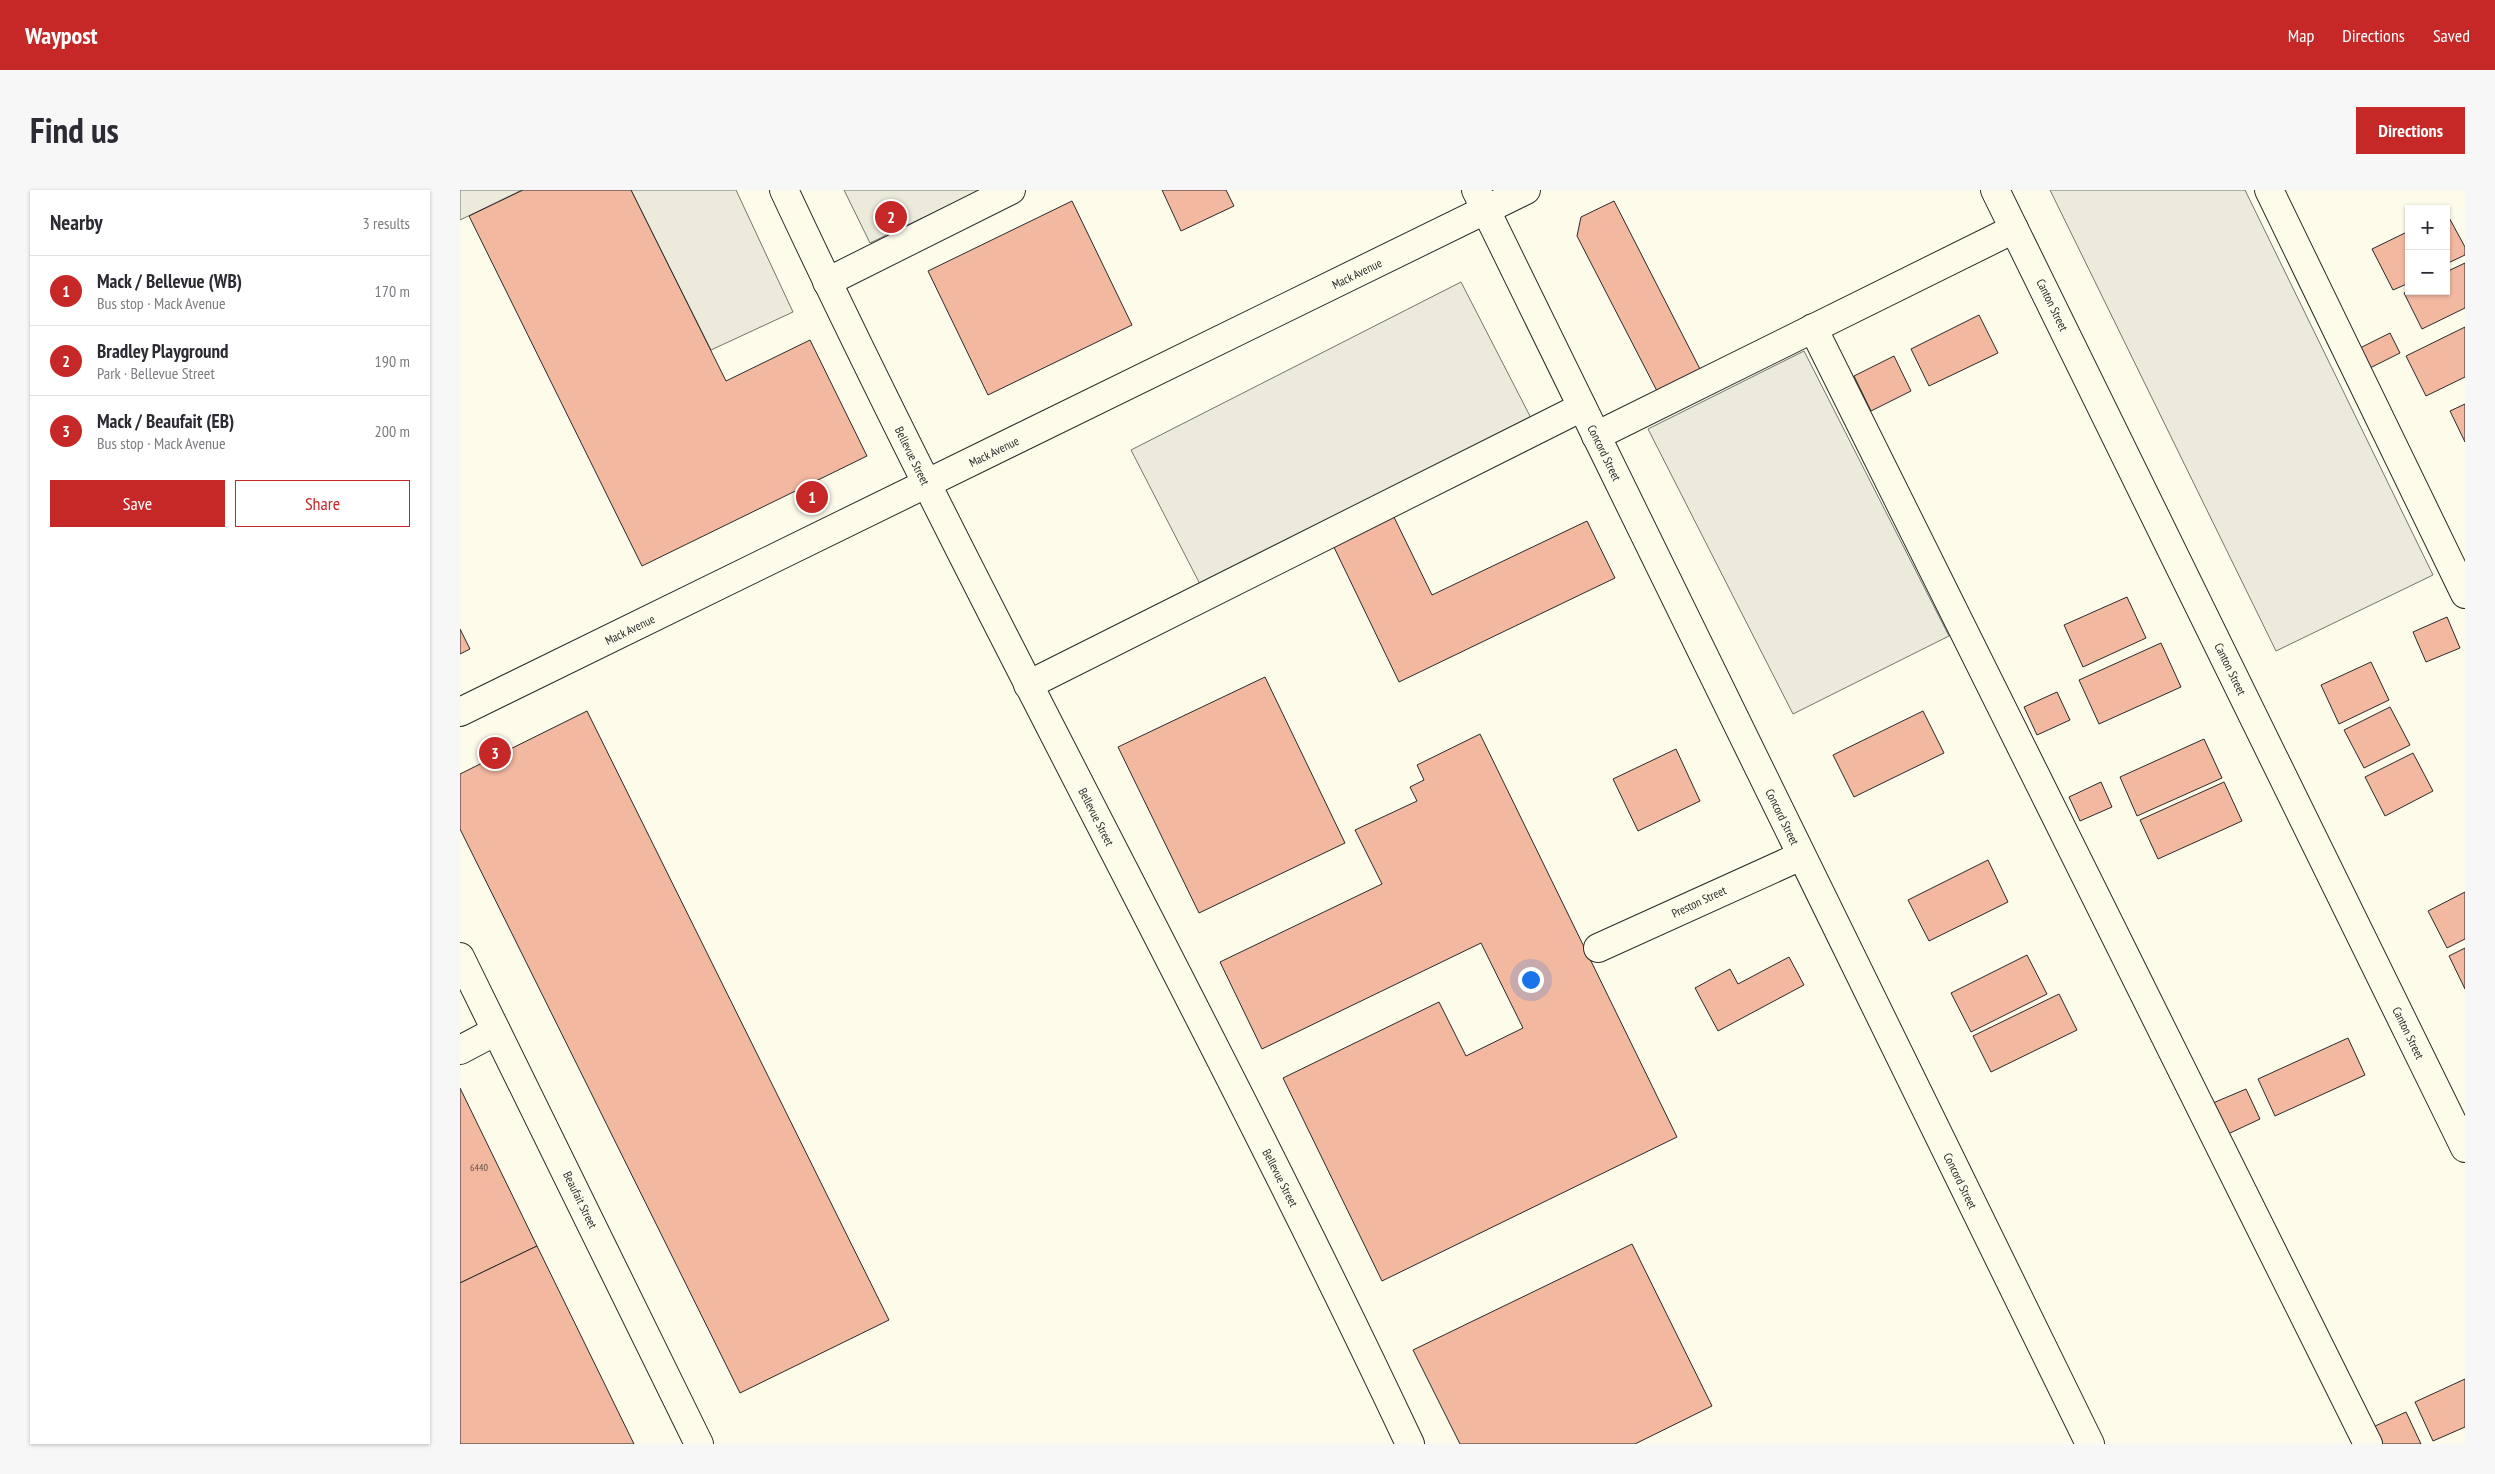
<!DOCTYPE html>
<meta charset="utf-8">
<style>
:root{--surface:#fff;--page:#f7f7f7;--text:#2b2b33;--muted:#7c7c81;--line:#e1e1e2;--accent:#c62828}
body{margin:0;font-family:"PT Sans Narrow",sans-serif;background:var(--page);color:var(--text)}
.controls{position:absolute;right:15px;top:15px;display:grid;overflow:hidden;border-radius:0px;box-shadow:0 1px 4px #0004}
.controls button{width:45px;height:45px;display:grid;place-items:center;padding:0;border:0;border-bottom:1px solid var(--line);background:var(--surface);color:var(--text);font:25px sans-serif}
.you{position:absolute;left:1070px;top:789px;width:18px;height:18px;margin:-12px;border:4px solid #fff;border-radius:50%;background:#1a73e8;box-shadow:0 0 0 8px #1a73e833}
.badge{display:grid;place-items:center;width:32px;height:32px;border-radius:50%;background:var(--accent);color:#fff;font-size:16px;font-weight:700}
.pin{position:absolute;translate:-50% -50%;border:2px solid #fff;box-shadow:0 1px 5px #0006}
.list{margin:0;padding:0;list-style:none}
h2{display:flex;justify-content:space-between;align-items:center;height:65px;margin:0;padding:0 20px;font-size:21px}
h2 small{font-size:16px;font-weight:400;color:var(--muted)}
.list li{display:grid;grid-template-columns:32px 1fr auto;gap:15px;align-items:center;box-sizing:border-box;height:70px;padding:0 20px;border-top:1px solid var(--line)}
.list b{display:block;font-size:19px;white-space:nowrap}
.list p{margin:0;font-size:16px;white-space:nowrap;color:var(--muted)}
.list em{font-size:16px;font-style:normal;color:var(--muted)}
.actions{display:flex;gap:10px;padding:15px 20px}
.actions a{flex:1;padding:11px 0;border:1px solid var(--accent);border-radius:0px;text-align:center;font-size:18px;color:var(--accent)}
.actions .main{background:var(--accent);color:#fff}
.map{position:relative;flex:none;width:2005px;height:1254px;overflow:hidden;border-radius:0px}
header{display:flex;align-items:center;gap:30px;box-sizing:border-box;height:70px;padding:0 25px;background:var(--accent);color:#fff}
header strong{font-size:24px}
nav{display:flex;gap:28px;margin-inline-start:auto;font-size:18px}
.intro{display:flex;align-items:center;justify-content:space-between;box-sizing:border-box;height:120px;padding:0 30px}
h1{margin:0;font-size:35px}
.button{padding:12px 22px;border-radius:0px;background:var(--accent);color:#fff;font-size:18px;font-weight:700}
main{display:flex;gap:30px;padding:0 30px}
aside{flex:1;background:var(--surface);border-radius:0px;box-shadow:0 1px 4px #0004}
.map>svg:first-child{display:block}
</style>
<header>
<strong>Waypost</strong>
<nav><a>Map</a><a>Directions</a><a>Saved</a></nav>
</header>
<div class="intro"><h1>Find us</h1><a class="button">Directions</a></div>
<main>
<aside>
<h2>Nearby<small>3 results</small></h2>
<ul class="list">
<li><span class="badge">1</span><div><b>Mack / Bellevue (WB)</b><p>Bus stop · Mack Avenue</p></div><em>170 m</em></li>
<li><span class="badge">2</span><div><b>Bradley Playground</b><p>Park · Bellevue Street</p></div><em>190 m</em></li>
<li><span class="badge">3</span><div><b>Mack / Beaufait (EB)</b><p>Bus stop · Mack Avenue</p></div><em>200 m</em></li>
</ul>
<div class="actions"><a class="main">Save</a><a>Share</a></div>
</aside>
<div class="map">
<svg width="2005" height="1254" viewBox="0 0 2005 1254">
<rect width="100%" height="100%" fill="#fdfbea"/>
<g fill="#ecebdb" stroke="#74746e">
<polygon points="384,0 521,0 410,53"/>
<polygon points="1590,0 1785,0 1973,385 1816,461"/>
<polygon points="1001,92 1072,230 742,398 671,260"/>
<polygon points="1344,161 1489,446 1333,524 1188,239"/>
</g>
<g fill="#eceadb" stroke="#74746e">
<polygon points="0,0 62,0 0,30"/>
<polygon points="171,0 276,0 333,122 251,160"/>
</g>
<g fill="#f2b8a0" stroke="#2b2b2b">
<polygon points="63,0 171,0 266,191 350,150 407,266 182,376 9,26"/>
<polygon points="702,0 766,0 774,16 721,41"/>
<polygon points="612,11 672,135 528,205 468,81"/>
<polygon points="1154,11 1240,179 1197,201 1117,46 1121,27"/>
<polygon points="1986,22 2005,57 2005,65 1986,74"/>
<polygon points="1949,41 1949,93 1933,100 1912,59"/>
<polygon points="2005,73 2005,118 1962,139 1944,103 1949,100 1986,101 1986,82"/>
<polygon points="1519,125 1538,163 1469,196 1451,159"/>
<polygon points="2005,137 2005,187 1966,206 1946,166"/>
<polygon points="1930,143 1940,163 1908,179 1898,159"/>
<polygon points="1434,166 1451,201 1411,221 1394,186"/>
<polygon points="2005,214 2005,252 1990,221"/>
<polygon points="931,321 972,405 1127,331 1155,388 939,492 871,351"/>
<polygon points="1667,407 1686,448 1623,477 1604,435"/>
<polygon points="1987,427 2000,458 1966,472 1953,442"/>
<polygon points="0,439 10,459 0,464"/>
<polygon points="1701,453 1721,497 1639,534 1619,490"/>
<polygon points="1911,472 1929,510 1879,534 1861,495"/>
<polygon points="805,487 885,653 739,723 658,557"/>
<polygon points="1597,502 1610,530 1577,545 1564,517"/>
<polygon points="1930,517 1950,555 1904,578 1884,540"/>
<polygon points="127,521 429,1130 280,1203 0,639 0,584"/>
<polygon points="1463,521 1484,563 1394,607 1373,565"/>
<polygon points="1020,544 1217,947 922,1091 823,888 979,812 1006,866 1063,838 1021,753 802,859 760,772 922,694 895,640 957,611 950,597 964,590 957,575"/>
<polygon points="1744,549 1762,588 1677,626 1660,587"/>
<polygon points="1216,559 1240,611 1178,641 1153,589"/>
<polygon points="1953,563 1973,601 1925,626 1905,587"/>
<polygon points="1641,592 1652,617 1620,631 1609,607"/>
<polygon points="1764,592 1782,631 1698,669 1680,630"/>
<polygon points="1528,670 1548,712 1469,751 1448,710"/>
<polygon points="2005,702 2005,749 1987,758 1968,721"/>
<polygon points="2005,758 2005,799 1989,766"/>
<polygon points="1567,765 1587,804 1511,842 1491,803"/>
<polygon points="1329,767 1344,795 1258,841 1235,798 1270,779 1278,794"/>
<polygon points="1599,804 1617,840 1531,882 1513,846"/>
<polygon points="1888,848 1905,885 1815,926 1798,889"/>
<polygon points="0,898 77,1056 0,1093"/>
<polygon points="1786,899 1800,929 1768,944 1753,913"/>
<polygon points="1172,1054 1252,1216 1175,1254 1000,1254 953,1160"/>
<polygon points="77,1056 174,1254 0,1254 0,1093"/>
<polygon points="2005,1189 2005,1237 1973,1251 1955,1212"/>
<polygon points="1946,1222 1961,1254 1921,1254 1913,1237"/>
</g>
<g fill="none" stroke-linecap="round" stroke-linejoin="round">
<defs>
<g id="minor">
<path d="M324,0C522,423 751,831 950,1254"/>
<polyline points="1016,0 1630,1254"/>
<polyline points="1535,0 2005,958"/>
<polyline points="1809,0 2005,404"/>
<polyline points="367,92 551,0"/>
<polyline points="1353,138 1908,1254"/>
<polyline points="1136,246 1554,39"/>
<polyline points="568,495 1122,217"/>
<polyline points="1138,758 1341,666"/>
<polyline points="0,767 239,1254"/>
<polyline points="0,860 36,841"/>
</g>
<polyline id="major" points="0,522 1066,0"/>
</defs>
<use href="#minor" stroke="#2b2b2b" stroke-width="30"/>
<use href="#major" stroke="#2b2b2b" stroke-width="30"/>
<use href="#minor" stroke="#fdfbea" stroke-width="28"/>
<use href="#major" stroke="#fdfbea" stroke-width="28"/>
</g>
<g text-anchor="middle" stroke-width="4" stroke-linejoin="round" paint-order="stroke">
<g font-size="10" fill="#5d4e48">
<text x="19" y="981">6440</text>
</g>
<g font-size="12" fill="#2b2b2b" stroke="#fdfbea">
<text transform="translate(897 84) rotate(-26)" y="4">Mack Avenue</text>
<text transform="translate(1592 115) rotate(64)" y="4">Canton Street</text>
<text transform="translate(534 262) rotate(-26)" y="4">Mack Avenue</text>
<text transform="translate(1144 263) rotate(64)" y="4">Concord Street</text>
<text transform="translate(452 266) rotate(64)" y="4">Bellevue Street</text>
<text transform="translate(170 440) rotate(-26)" y="4">Mack Avenue</text>
<text transform="translate(1770 479) rotate(64)" y="4">Canton Street</text>
<text transform="translate(636 627) rotate(63)" y="4">Bellevue Street</text>
<text transform="translate(1322 627) rotate(64)" y="4">Concord Street</text>
<text transform="translate(1239 712) rotate(-25)" y="4">Preston Street</text>
<text transform="translate(1948 843) rotate(64)" y="4">Canton Street</text>
<text transform="translate(820 988) rotate(63)" y="4">Bellevue Street</text>
<text transform="translate(1500 991) rotate(64)" y="4">Concord Street</text>
<text transform="translate(120 1010) rotate(64)" y="4">Beaufait Street</text>
</g>
</g>
</svg>
<div class="controls">
<button>+</button>
<button>−</button>
</div>
<div class="you"></div>
<div class="pin badge" style="left:352px;top:307px">1</div>
<div class="pin badge" style="left:431px;top:27px">2</div>
<div class="pin badge" style="left:35px;top:563px">3</div>
</div>
</main>
